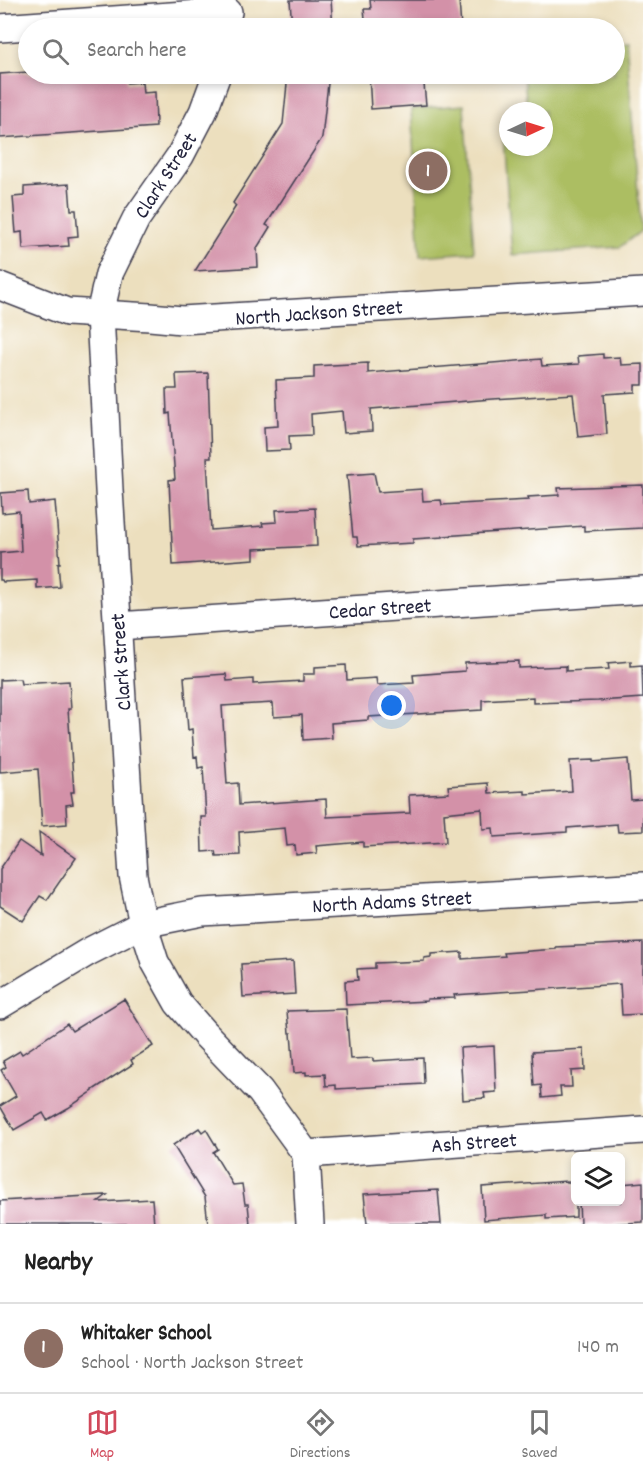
<!DOCTYPE html>
<meta charset="utf-8">
<style>
:root{--surface:#fff;--page:#f2f2f2;--text:#222;--muted:#767676;--line:#e0e0e0;--accent:#d1495b}
body{margin:0;font-family:Dekko,sans-serif;background:var(--page);color:var(--text)}
.controls{position:absolute;right:18px;bottom:18px;display:grid;overflow:hidden;border-radius:9px;box-shadow:0 3px 9px #0003}
.controls button{width:54px;height:54px;display:grid;place-items:center;padding:0;border:0;border-bottom:2px solid var(--line);background:var(--surface);color:var(--text);font:30px sans-serif}
.compass{position:absolute;left:499px;top:102px;width:54px;height:54px;border-radius:50%;background:var(--surface);box-shadow:0 3px 9px #0003;rotate:86deg}
.you{position:absolute;left:392px;top:706px;width:21px;height:21px;margin:-15px;border:4px solid #fff;border-radius:50%;background:#1a73e8;box-shadow:0 0 0 9px #1a73e833}
.badge{display:grid;place-items:center;width:39px;height:39px;border-radius:50%;background:var(--accent);color:#fff;font-size:20px;font-weight:700}
.pin{position:absolute;translate:-50% -50%;border:3px solid #fff;box-shadow:0 2px 6px #0006}
.list{margin:0;padding:0;list-style:none}
h2{display:flex;justify-content:space-between;align-items:center;height:78px;margin:0;padding:0 24px;font-size:26px}
h2 small{font-size:20px;font-weight:400;color:var(--muted)}
.list li{display:grid;grid-template-columns:39px 1fr auto;gap:18px;align-items:center;box-sizing:border-box;height:90px;padding:0 24px;border-top:2px solid var(--line)}
.list b{display:block;font-size:22px;white-space:nowrap}
.list p{margin:0;font-size:20px;white-space:nowrap;color:var(--muted)}
.list em{font-size:20px;font-style:normal;color:var(--muted)}
.icon{flex:none;width:33px;height:33px;fill:none;stroke:currentColor;stroke-width:2;stroke-linecap:round;stroke-linejoin:round}
.map{position:relative;flex:none;width:643px;height:1224px;overflow:hidden}
.search{position:absolute;background:var(--surface);box-shadow:0 3px 9px #0003;left:18px;right:18px;top:18px;height:66px;display:flex;align-items:center;gap:15px;box-sizing:border-box;padding:0 21px;border-radius:33px;color:var(--muted);font-size:22px}
.sheet{height:168px;background:var(--surface)}
nav{display:flex;justify-content:space-around;align-items:center;box-sizing:border-box;height:84px;border-top:2px solid var(--line);background:var(--surface);font-size:16px;color:var(--muted)}
nav a{display:grid;justify-items:center;gap:3px}
nav .on{color:var(--accent)}
.map>svg:first-child{display:block}
</style>
<div class="map">
<svg width="643" height="1224" viewBox="0 0 643 1224">
<rect width="100%" height="100%" fill="#fff"/>
<filter id="ink" filterUnits="userSpaceOnUse"><feTurbulence type="fractalNoise" baseFrequency=".0167" numOctaves="2"/><feDisplacementMap in="SourceGraphic" scale="12" xChannelSelector="R" yChannelSelector="G"/><feConvolveMatrix kernelMatrix="1 2 1 2 8 2 1 2 1" color-interpolation-filters="sRGB"/></filter>
<filter id="wash" filterUnits="userSpaceOnUse"><feTurbulence type="fractalNoise" baseFrequency=".008" numOctaves="4" result="noise"/><feDisplacementMap in="SourceGraphic" scale="24" xChannelSelector="R" yChannelSelector="G"/><feGaussianBlur stdDeviation="1.35" result="paint"/><feColorMatrix in="noise" values="0 0 0 0 0 0 0 0 0 0 0 0 0 0 0 0 0 1.4 0 .05"/><feComposite in="paint" operator="in"/></filter>
<g filter="url(#wash)">
<rect width="100%" height="100%" fill="#ecdfbe"/>
<g fill="#acbe62" stroke="#67704e" stroke-width="1.5">
<polygon points="626,39 641,231 620,247 512,255 502,123 508,123 508,147 544,147 544,111 527,111 524,74 614,74 615,40"/>
<polygon points="464,105 474,252 420,256 411,109"/>
</g>
<g id="blocks">
<g fill="#d391a8">
<polygon points="290,0 331,0 333,28 292,28"/>
<polygon points="370,0 459,0 461,28 366,28 364,9 371,9"/>
<polygon points="28,72 28,74 126,74 127,83 142,82 143,93 155,92 156,127 0,138 0,74"/>
<polygon points="288,74 329,74 322,138 266,225 270,227 257,248 258,267 195,271 236,206 233,203 283,124"/>
<polygon points="369,74 423,74 426,105 371,109"/>
<polygon points="69,184 71,210 76,210 78,236 68,237 69,246 23,249 22,232 16,233 13,197 24,196 24,187"/>
<polygon points="603,354 603,358 620,357 621,365 643,364 643,385 635,385 635,392 604,394 607,434 578,437 573,394 492,399 371,409 372,431 344,433 342,411 311,414 312,435 289,436 290,450 265,451 264,427 278,426 276,380 314,378 314,366 368,363 368,373 541,359 542,366 579,364 578,356"/>
<polygon points="208,373 211,458 207,458 211,530 263,526 262,523 277,522 276,510 315,508 317,546 254,549 254,559 173,565 169,480 175,479 170,413 167,414 166,389 177,389 176,374"/>
<polygon points="374,473 378,492 422,489 423,501 441,500 442,505 529,500 528,497 559,495 558,488 643,485 643,528 584,531 584,526 443,536 443,537 413,539 413,543 358,546 357,537 353,537 347,475"/>
<polygon points="28,491 29,504 55,501 60,563 58,563 60,587 37,589 37,580 3,582 2,580 0,580 0,553 21,551 19,511 2,513 1,493"/>
<polygon points="519,661 519,668 566,666 566,671 609,669 608,663 631,661 631,666 642,665 643,698 598,701 533,703 533,697 482,700 482,710 368,717 368,720 331,723 332,738 303,740 302,715 274,717 273,703 222,706 227,784 238,783 239,805 326,799 327,817 410,813 409,795 449,793 448,786 488,783 489,793 525,791 525,794 572,791 570,761 593,760 593,762 628,759 631,800 643,799 643,831 618,832 617,824 567,828 567,832 494,837 493,828 483,829 482,809 444,813 446,842 363,847 363,842 316,846 317,853 296,855 295,845 287,846 285,828 239,832 240,855 216,856 215,851 202,852 201,817 206,817 203,767 198,768 197,756 194,757 192,729 188,730 184,677 226,674 227,681 253,679 253,684 303,681 303,674 315,674 315,667 346,665 347,680 376,678 377,685 414,683 413,675 465,671 465,663"/>
<polygon points="20,679 21,684 69,681 71,709 68,709 74,792 71,792 73,804 66,805 67,824 42,826 38,769 0,772 0,680"/>
<polygon points="39,832 76,858 47,900 40,896 23,921 0,906 0,869 19,841 41,856"/>
<polygon points="643,943 643,1014 622,1015 620,984 454,995 455,998 427,999 427,1001 346,1005 345,981 358,980 357,969 375,968 375,963 424,961 424,958 431,957 431,954 462,952 462,959 505,956 504,953 556,949 556,947"/>
<polygon points="293,961 295,994 243,997 241,964"/>
<polygon points="124,999 153,1046 131,1060 133,1064 93,1090 93,1091 68,1108 47,1120 43,1113 14,1130 0,1106 16,1096 1,1070 6,1067 3,1061 20,1051 22,1054 67,1024 72,1031"/>
<polygon points="346,1009 350,1059 373,1058 373,1061 423,1058 424,1084 336,1089 336,1085 326,1086 325,1074 306,1075 306,1072 294,1073 291,1033 289,1033 287,1011"/>
<polygon points="494,1046 496,1092 484,1093 485,1098 463,1100 460,1048"/>
<polygon points="584,1049 585,1070 571,1071 572,1087 560,1087 561,1096 542,1098 541,1085 534,1086 532,1052"/>
<polygon points="199,1128 202,1132 206,1129 218,1149 213,1152 233,1185 242,1184 245,1204 248,1204 250,1224 208,1224 205,1197 173,1145"/>
<polygon points="567,1181 567,1182 576,1182 576,1217 546,1219 546,1215 484,1220 482,1187"/>
<polygon points="643,1182 643,1222 609,1224 580,1224 579,1202 621,1202 621,1184"/>
<polygon points="438,1190 441,1224 367,1224 364,1194"/>
<polygon points="107,1195 98,1202 152,1199 154,1224 0,1224 0,1201"/>
</g>
</g>
</g>
<g filter="url(#ink)">
<use href="#blocks" fill-opacity="0" stroke="#403e4f" stroke-width="1.5"/>
<g fill="none" stroke-linecap="round" stroke-linejoin="round">
<defs>
<g id="minor">
<polyline points="0,28 228,12"/>
<polyline points="217,74 203,112 180,156 136,219 109,274 100,314 109,490 133,876 143,924 155,962 178,1003 204,1033 260,1091 306,1154 310,1224"/>
<polyline points="0,286 67,312 150,317 182,320 643,292"/>
<polyline points="118,626 643,590"/>
<polyline points="0,1005 88,952 143,924 202,912 643,886"/>
<polyline points="306,1154 643,1130"/>
</g>
</defs>
<use href="#minor" stroke="#403e4f" stroke-width="30"/>
<use href="#minor" stroke="#fff" stroke-width="27"/>
</g>
</g>
<g text-anchor="middle" stroke-width="6" stroke-linejoin="round" paint-order="stroke">
<g font-size="21" fill="#22223b" stroke="#fff">
<text transform="translate(165 175) rotate(-57)" y="7">Clark Street</text>
<text transform="translate(319 312) rotate(-4)" y="7">North Jackson Street</text>
<text transform="translate(380 608) rotate(-4)" y="7">Cedar Street</text>
<text transform="translate(120 662) rotate(-94)" y="7">Clark Street</text>
<text transform="translate(392 901) rotate(-3)" y="7">North Adams Street</text>
<text transform="translate(474 1142) rotate(-4)" y="7">Ash Street</text>
</g>
</g>
</svg>
<div class="controls">
<button><svg class="icon" aria-label="layers" viewBox="0 0 24 24"><path d="M12 4l9 5-9 5-9-5zM3 14l9 5 9-5"/></svg></button>
</div>
<svg class="compass" viewBox="-18 -18 36 36"><path d="M0-13l5 13h-10z" fill="#e53935"/><path d="M0 13l5-13h-10z" fill="#767676"/></svg>
<div class="you"></div>
<div class="pin badge" style="left:428px;top:171px;background:#8d6e63">1</div>
<div class="search"><svg class="icon" aria-label="search" viewBox="0 0 24 24"><circle cx="10" cy="10" r="6"/><path d="M15 15l6 6"/></svg>Search here</div>
</div>
<section class="sheet">
<h2>Nearby<small></small></h2>
<ul class="list">
<li><span class="badge" style="background:#8d6e63">1</span><div><b>Whitaker School</b><p>School · North Jackson Street</p></div><em>140 m</em></li>
</ul>
</section>
<nav>
<a class="on"><svg class="icon" aria-label="map" viewBox="0 0 24 24"><path d="M3 6l6-2 6 2 6-2v14l-6 2-6-2-6 2zM9 4v14M15 6v14"/></svg>Map</a>
<a><svg class="icon" aria-label="directions" viewBox="0 0 24 24"><path d="M12 3l9 9-9 9-9-9zM9 14v-3h6M13 9l2 2-2 2"/></svg>Directions</a>
<a><svg class="icon" aria-label="saved" viewBox="0 0 24 24"><path d="M7 4h10v16l-5-4-5 4z"/></svg>Saved</a>
</nav>
